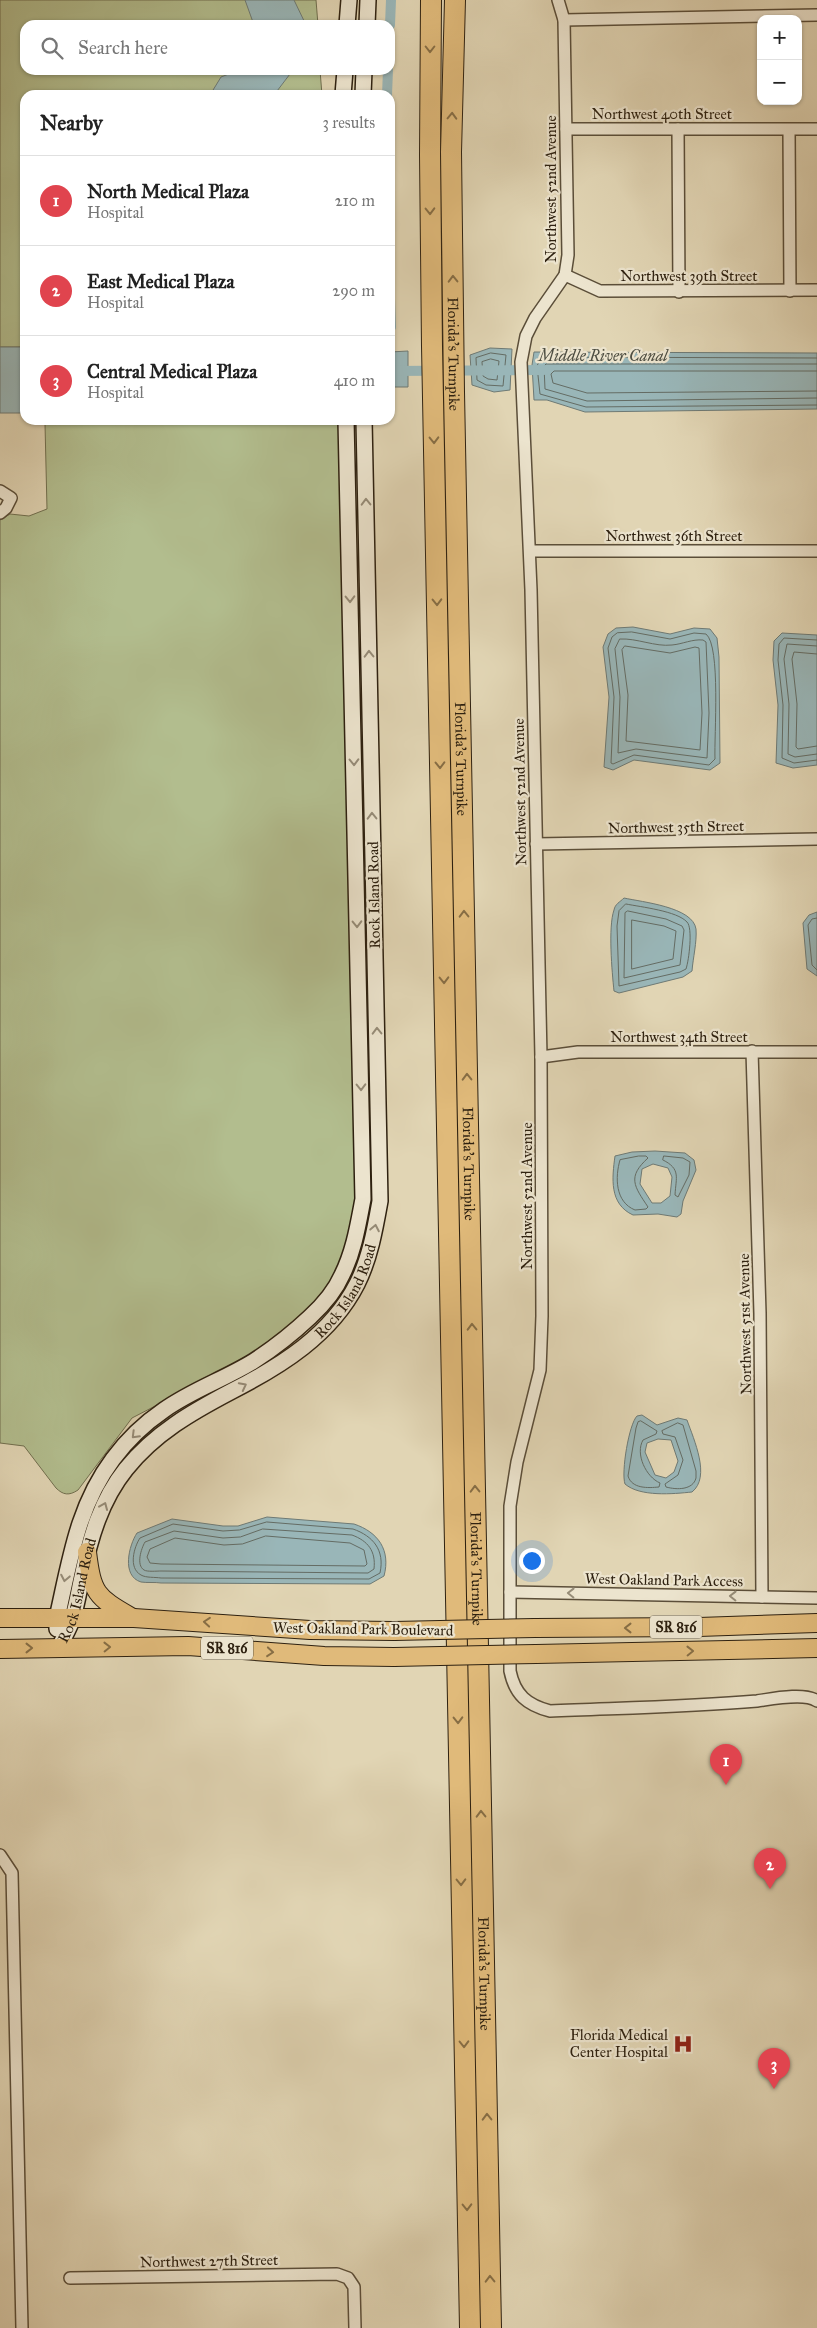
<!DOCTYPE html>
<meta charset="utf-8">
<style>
:root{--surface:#fff;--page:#f2f2f2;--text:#222;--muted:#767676;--line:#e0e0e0;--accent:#ea580c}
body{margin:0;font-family:"IM FELL Great Primer",serif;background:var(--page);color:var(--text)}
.controls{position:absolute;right:15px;top:15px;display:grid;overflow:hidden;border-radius:10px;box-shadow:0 1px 4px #0004}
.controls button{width:45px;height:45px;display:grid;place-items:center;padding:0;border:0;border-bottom:1px solid var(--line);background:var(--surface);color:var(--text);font:25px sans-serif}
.you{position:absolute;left:531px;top:1560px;width:18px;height:18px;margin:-12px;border:4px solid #fff;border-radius:50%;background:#1a73e8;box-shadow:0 0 0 8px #1a73e833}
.badge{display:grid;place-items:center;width:32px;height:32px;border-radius:50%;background:var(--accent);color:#fff;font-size:16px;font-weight:700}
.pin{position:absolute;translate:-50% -41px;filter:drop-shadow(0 1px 2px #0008)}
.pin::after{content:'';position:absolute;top:26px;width:18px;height:15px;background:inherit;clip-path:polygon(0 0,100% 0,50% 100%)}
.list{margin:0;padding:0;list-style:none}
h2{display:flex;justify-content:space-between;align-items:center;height:65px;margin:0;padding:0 20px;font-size:21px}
h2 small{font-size:16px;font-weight:400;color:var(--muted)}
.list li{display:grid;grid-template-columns:32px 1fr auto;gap:15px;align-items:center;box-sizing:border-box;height:90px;padding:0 20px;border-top:1px solid var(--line)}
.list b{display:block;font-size:19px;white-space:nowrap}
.list p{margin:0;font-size:16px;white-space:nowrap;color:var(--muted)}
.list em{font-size:16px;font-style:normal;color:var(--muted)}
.icon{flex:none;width:28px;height:28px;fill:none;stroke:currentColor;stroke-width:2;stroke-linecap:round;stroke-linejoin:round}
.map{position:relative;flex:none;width:817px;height:2328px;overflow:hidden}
.search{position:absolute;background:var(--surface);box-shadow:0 1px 4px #0004;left:20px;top:20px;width:375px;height:55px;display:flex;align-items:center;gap:12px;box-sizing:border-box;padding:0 18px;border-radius:15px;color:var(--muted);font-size:19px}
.panel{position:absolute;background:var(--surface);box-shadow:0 1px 4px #0004;left:20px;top:90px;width:375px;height:335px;border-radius:15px}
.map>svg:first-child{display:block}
</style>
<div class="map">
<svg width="817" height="2328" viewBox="0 0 817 2328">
<rect width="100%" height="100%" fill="#e1d5b4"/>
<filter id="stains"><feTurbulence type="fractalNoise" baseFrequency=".004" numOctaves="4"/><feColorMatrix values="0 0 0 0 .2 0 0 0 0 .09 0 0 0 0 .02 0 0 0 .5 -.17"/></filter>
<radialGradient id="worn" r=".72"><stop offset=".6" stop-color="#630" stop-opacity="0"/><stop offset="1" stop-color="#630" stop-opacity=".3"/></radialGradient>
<g fill="#b2bd8e" stroke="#706f4f">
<polygon points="0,0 316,0 318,25 25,25 25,70 320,70 322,95 25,95 25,347 0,347"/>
<path d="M34,420H343L359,1197L343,1271L303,1319L240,1362L132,1418L78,1490C69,1496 63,1495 56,1488L24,1446L0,1443V520L10,514L29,516L47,509L45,424Z"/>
</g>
<g fill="#99b6b8" stroke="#6e7a75" fill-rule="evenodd">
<polygon points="245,0 294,0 306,25 254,25"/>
<polygon points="239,70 293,70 274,95 210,95 221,77"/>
<rect x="0" y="347" width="25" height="66"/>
<polygon points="490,348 512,349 510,390 494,392 472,385 470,355"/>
<polygon points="408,351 408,387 390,387 390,352"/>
<polygon points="534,352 817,353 817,409 585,412 547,400 534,400 532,365"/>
<polygon points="633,627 670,634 694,628 710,629 717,638 719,657 720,763 710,770 634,760 613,770 604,767 609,697 603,647 608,634 616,628"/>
<polygon points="782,633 817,635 817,765 793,768 776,763 778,705 773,660 774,641"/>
<path d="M624,898C642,902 693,907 696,929C697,942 693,958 692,971L683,977L619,993L614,991C612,972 608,927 614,910C615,904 620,902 624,898Z"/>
<polygon points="817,912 817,976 807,969 803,923 809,915"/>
<path d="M655,1151L685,1153L694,1160L696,1170L683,1201L681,1214L677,1217L658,1214L633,1215C609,1204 612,1178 615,1156L632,1152ZM653,1164L668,1168L672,1177L670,1196L661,1203H652L640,1184L642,1169Z"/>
<path d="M642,1415L657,1425L678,1418L687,1420C694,1440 711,1477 692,1492C673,1494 640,1497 625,1484C621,1472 629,1424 637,1416ZM658,1439L671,1440L678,1461L674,1472L666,1478L655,1475L645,1452L647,1443Z"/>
<path d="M267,1517L354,1524C378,1532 391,1550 384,1576L370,1584L161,1583C155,1582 147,1583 141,1582C121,1576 129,1545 137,1533L172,1519L223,1526H238Z"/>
</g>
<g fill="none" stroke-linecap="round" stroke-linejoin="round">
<g stroke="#646c64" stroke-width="1">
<polygon points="491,353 506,355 503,386 486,385 477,380 476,358"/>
<polyline points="817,358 541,357 537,366 540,394 586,407 817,405"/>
<polygon points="491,359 499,361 497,380 488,379 483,376 482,362"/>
<polyline points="817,364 546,364 544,366 545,389 587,401 817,398"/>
<polyline points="817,371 554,371 551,374 553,383 587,393 817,391"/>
<path d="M632,632L670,639L694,633L706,634C721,646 714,736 715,759L709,765L634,755L613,764L611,763L614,697L608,648L612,637L617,633Z"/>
<path d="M620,639C637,638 655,647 672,645C683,644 692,639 703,640L706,642L709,713L707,758L636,749L618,753L620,697L615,649Z"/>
<polyline points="817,640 784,638 779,644 778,660 783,705 782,758 794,763 817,760"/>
<polygon points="625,646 670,653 695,647 699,648 702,713 700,750 626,741 628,695 622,650"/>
<polyline points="817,646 787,644 784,659 789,704 788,754 795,757 817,754"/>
<polyline points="817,654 794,652 792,659 797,704 796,747 798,749 817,746"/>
<path d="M626,904C641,907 677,911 687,922C693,928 689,960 686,969L680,972L619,986L617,926L619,911Z"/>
<polygon points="628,911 666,919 682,926 684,930 680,965 624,978 625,913"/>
<polyline points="817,918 812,919 808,925 812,965 817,970"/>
<polygon points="632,920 664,926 676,931 673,959 632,969"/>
<path d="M639,1156H646L648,1158C627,1177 634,1186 648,1207L646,1209L635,1210C615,1202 615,1177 620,1160Z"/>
<path d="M664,1156L683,1158L690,1162L689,1175L678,1197L675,1195C676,1177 681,1169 663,1160Z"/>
<path d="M641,1421L657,1431L656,1434L643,1440C635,1454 646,1477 660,1483L659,1487C648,1488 632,1489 628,1476L636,1428L638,1422Z"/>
<path d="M678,1423L683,1425L696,1471V1478C693,1490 677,1490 666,1487L665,1484L678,1475L683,1460L675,1437L663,1434L662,1431Z"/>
<path d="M267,1522L353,1529C373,1536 385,1550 380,1573L369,1579L161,1578C155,1577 146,1578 141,1575C128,1568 134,1547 140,1538L173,1524L223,1531L239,1530Z"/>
<path d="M263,1529L352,1535C368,1541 376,1551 374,1569L368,1573L161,1571C157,1571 147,1572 144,1570C136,1565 141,1549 145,1542L174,1531L223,1538L240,1537Z"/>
<polygon points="266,1536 350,1543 364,1550 367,1564 365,1566 161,1564 150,1563 147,1557 150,1549 175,1538 224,1545 242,1544"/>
</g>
<g stroke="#99b6b8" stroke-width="10">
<polyline points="390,25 391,0"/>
<polyline points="387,95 388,70"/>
<polyline points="390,299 391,327"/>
<polyline points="390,371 544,370"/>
</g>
<defs>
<g id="street">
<path d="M558,0L564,20L568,255L565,275L535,318L526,336L521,362L531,590L541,1057L542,1316L540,1370L517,1462L510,1506V1671C515,1695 527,1705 550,1711C619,1708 688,1707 757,1701C771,1699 805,1692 817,1701"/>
<polyline points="564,20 817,15"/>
<polyline points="566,129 817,129"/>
<polyline points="678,129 679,292"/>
<polyline points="789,130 790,291"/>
<polyline points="565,275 600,291 817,290"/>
<polyline points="0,491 11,498 6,508 0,513"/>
<polyline points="530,551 817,551"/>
<polyline points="536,844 817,839"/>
<polyline points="752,1051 760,1313 762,1597"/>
<polyline points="541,1057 578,1052 817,1052"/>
<polyline points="510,1592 817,1598"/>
<polyline points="0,1855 12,1873 22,2328"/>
<polyline points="70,2278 337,2274 348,2278 354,2287 355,2328"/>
</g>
<g id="secondary">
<polyline points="347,25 349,0"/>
<polyline points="367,25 368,0"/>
<polyline points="343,95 345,70"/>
<polyline points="363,95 364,70"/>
<path d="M57,1629V1618C70,1561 77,1507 113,1459C127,1440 145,1423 164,1410C192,1390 225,1379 254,1361C274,1348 293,1333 310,1317C323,1305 335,1291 342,1275C354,1251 358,1225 363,1199L346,420"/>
<path id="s1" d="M59,1648C63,1638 70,1628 73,1617C77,1604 79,1590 82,1577C90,1538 101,1500 126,1469C155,1433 192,1412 232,1391C281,1366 331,1335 357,1284C370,1258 375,1229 380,1201L364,420"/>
</g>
<g id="primary">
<path d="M87,1552C92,1593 96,1597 131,1617"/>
<polyline points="0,1618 134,1618 310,1630 394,1631"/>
<polyline points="535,1628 699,1627 817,1623"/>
<polyline points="0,1649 188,1646 324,1656 394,1657"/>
<polyline points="536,1654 817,1648"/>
</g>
<g id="highway">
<polyline points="431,0 430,155 432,346 470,2328"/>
<path id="s2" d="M455,0L451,152L454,392L491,2328"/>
</g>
</defs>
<use href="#street" stroke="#5b4e39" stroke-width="14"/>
<use href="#secondary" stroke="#2e2110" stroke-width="18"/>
<use href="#primary" stroke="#2e2110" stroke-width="20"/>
<use href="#highway" stroke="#2e2110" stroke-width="22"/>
<use href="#street" stroke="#ece4ce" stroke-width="11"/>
<use href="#secondary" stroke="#ece4ce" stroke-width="15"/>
<use href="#primary" stroke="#e0ba7a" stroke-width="18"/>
<use href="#highway" stroke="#e0ba7a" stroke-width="20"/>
<defs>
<g id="primary-bridge">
<polyline points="394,1631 535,1628"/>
<polyline points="394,1657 536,1654"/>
</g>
</defs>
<use href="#primary-bridge" stroke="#2e2110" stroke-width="20" stroke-linecap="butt"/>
<use href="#primary-bridge" stroke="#e0ba7a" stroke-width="18"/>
</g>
<defs><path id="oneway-chevron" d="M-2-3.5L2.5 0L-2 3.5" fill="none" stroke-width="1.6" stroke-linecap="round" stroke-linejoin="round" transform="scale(1.25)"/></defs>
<g stroke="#876e45">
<use href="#oneway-chevron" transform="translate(430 49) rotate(90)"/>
<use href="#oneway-chevron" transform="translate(452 116) rotate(-88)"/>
<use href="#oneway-chevron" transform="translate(430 211) rotate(89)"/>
<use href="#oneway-chevron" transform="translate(453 279) rotate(-91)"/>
<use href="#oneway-chevron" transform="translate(434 440) rotate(89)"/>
<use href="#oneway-chevron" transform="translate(437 602) rotate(89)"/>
<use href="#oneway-chevron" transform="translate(440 765) rotate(89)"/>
<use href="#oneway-chevron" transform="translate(464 914) rotate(-91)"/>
<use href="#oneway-chevron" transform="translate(444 980) rotate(89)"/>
<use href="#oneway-chevron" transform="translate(467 1077) rotate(-91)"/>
<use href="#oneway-chevron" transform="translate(472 1327) rotate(-91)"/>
<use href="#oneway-chevron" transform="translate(475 1489) rotate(-91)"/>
<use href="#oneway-chevron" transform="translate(207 1622) rotate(-175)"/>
<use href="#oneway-chevron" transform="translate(628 1628) rotate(180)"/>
<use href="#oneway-chevron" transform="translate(107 1647) rotate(-1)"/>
<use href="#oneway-chevron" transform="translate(29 1648)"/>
<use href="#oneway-chevron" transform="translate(690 1651) rotate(-1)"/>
<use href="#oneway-chevron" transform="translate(270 1652) rotate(5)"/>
<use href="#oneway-chevron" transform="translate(458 1720) rotate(89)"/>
<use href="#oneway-chevron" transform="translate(481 1814) rotate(-91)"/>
<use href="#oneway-chevron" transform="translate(461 1882) rotate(89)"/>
<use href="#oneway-chevron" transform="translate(464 2044) rotate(89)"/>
<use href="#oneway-chevron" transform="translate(487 2117) rotate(-91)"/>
<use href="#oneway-chevron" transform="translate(467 2207) rotate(89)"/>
<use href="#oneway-chevron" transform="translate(490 2279) rotate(-91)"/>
</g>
<g stroke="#968c78">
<use href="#oneway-chevron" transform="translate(366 502) rotate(-91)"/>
<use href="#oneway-chevron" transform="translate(350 599) rotate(89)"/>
<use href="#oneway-chevron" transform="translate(369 654) rotate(-91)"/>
<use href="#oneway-chevron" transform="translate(354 762) rotate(89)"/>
<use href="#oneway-chevron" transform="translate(372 816) rotate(-91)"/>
<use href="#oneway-chevron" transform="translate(357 924) rotate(89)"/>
<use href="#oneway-chevron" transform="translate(377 1031) rotate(-91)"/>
<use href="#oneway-chevron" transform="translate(361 1087) rotate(89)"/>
<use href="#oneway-chevron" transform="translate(375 1228) rotate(-79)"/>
<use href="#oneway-chevron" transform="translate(243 1386) rotate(-27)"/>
<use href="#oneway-chevron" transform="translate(135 1435) rotate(135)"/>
<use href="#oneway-chevron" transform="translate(104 1506) rotate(-67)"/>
<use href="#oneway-chevron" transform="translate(65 1578) rotate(101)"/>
<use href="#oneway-chevron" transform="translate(571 1593) rotate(-179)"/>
<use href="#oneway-chevron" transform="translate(733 1596) rotate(-179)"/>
</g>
<defs>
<symbol id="hospital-bare" viewBox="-9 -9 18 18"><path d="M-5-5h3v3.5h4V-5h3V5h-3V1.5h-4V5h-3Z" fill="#8f2418" stroke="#ece4ce" stroke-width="2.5" paint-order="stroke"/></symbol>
</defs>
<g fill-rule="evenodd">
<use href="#hospital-bare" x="669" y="2030" width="28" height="28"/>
</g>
<g text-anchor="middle" stroke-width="4.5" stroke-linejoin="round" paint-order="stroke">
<g fill="#ece4ce" stroke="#675c49" stroke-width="1">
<rect x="650" y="1615.5" width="52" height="23" rx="4"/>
<rect x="201" y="1636.5" width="52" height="23" rx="4"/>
</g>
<g font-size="14" font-weight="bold" fill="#2e2110">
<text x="676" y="1632">SR 816</text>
<text x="227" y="1653">SR 816</text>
</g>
<g font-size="15" fill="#2e2110" stroke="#ece4ce">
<text x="662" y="119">Northwest 40th Street</text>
<text transform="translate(551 189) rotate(-90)" y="5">Northwest 52nd Avenue</text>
<text x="689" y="281">Northwest 39th Street</text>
<text dy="5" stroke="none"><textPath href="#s2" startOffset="354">Florida's Turnpike</textPath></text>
<text x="674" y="541">Northwest 36th Street</text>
<text dy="5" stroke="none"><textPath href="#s2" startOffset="759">Florida's Turnpike</textPath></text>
<text transform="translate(520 792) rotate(-91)" y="5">Northwest 52nd Avenue</text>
<text transform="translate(676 827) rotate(-1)" y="5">Northwest 35th Street</text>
<text transform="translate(374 895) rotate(-91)" y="5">Rock Island Road</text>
<text x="679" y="1042">Northwest 34th Street</text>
<text dy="5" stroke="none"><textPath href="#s2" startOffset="1164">Florida's Turnpike</textPath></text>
<text transform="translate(527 1196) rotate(-90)" y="5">Northwest 52nd Avenue</text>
<text dy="5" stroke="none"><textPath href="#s1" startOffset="481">Rock Island Road</textPath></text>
<text transform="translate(745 1324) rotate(-91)" y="5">Northwest 51st Avenue</text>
<text dy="5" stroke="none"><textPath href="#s2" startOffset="1569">Florida's Turnpike</textPath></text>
<text transform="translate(664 1580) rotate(1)" y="5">West Oakland Park Access</text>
<text dy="5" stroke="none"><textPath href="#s1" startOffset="61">Rock Island Road</textPath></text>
<text transform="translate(363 1629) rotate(1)" y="5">West Oakland Park Boulevard</text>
<text dy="5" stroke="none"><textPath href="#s2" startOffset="1974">Florida's Turnpike</textPath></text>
<text transform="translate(209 2261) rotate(-1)" y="5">Northwest 27th Street</text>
</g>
<g font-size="15" fill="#2e2110" stroke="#ece4ce" text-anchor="end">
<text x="668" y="2040">Florida Medical<tspan x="668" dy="17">Center Hospital</tspan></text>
</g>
<g font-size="16" font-style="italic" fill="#4e4e42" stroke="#ece4ce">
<text x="603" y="361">Middle River Canal</text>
</g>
</g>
<rect width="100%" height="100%" filter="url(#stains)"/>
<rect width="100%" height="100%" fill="url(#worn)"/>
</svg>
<div class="controls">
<button>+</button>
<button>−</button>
</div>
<div class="you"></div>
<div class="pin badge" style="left:726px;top:1785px;background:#e0444e">1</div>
<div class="pin badge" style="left:770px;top:1889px;background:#e0444e">2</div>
<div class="pin badge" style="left:774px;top:2089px;background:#e0444e">3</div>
<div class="search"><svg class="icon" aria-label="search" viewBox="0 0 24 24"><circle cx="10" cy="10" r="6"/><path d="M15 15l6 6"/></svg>Search here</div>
<section class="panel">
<h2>Nearby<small>3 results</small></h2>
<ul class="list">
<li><span class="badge" style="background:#e0444e">1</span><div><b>North Medical Plaza</b><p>Hospital</p></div><em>210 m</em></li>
<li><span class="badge" style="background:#e0444e">2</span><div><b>East Medical Plaza</b><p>Hospital</p></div><em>290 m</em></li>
<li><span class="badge" style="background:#e0444e">3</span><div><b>Central Medical Plaza</b><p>Hospital</p></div><em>410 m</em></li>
</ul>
</section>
</div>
